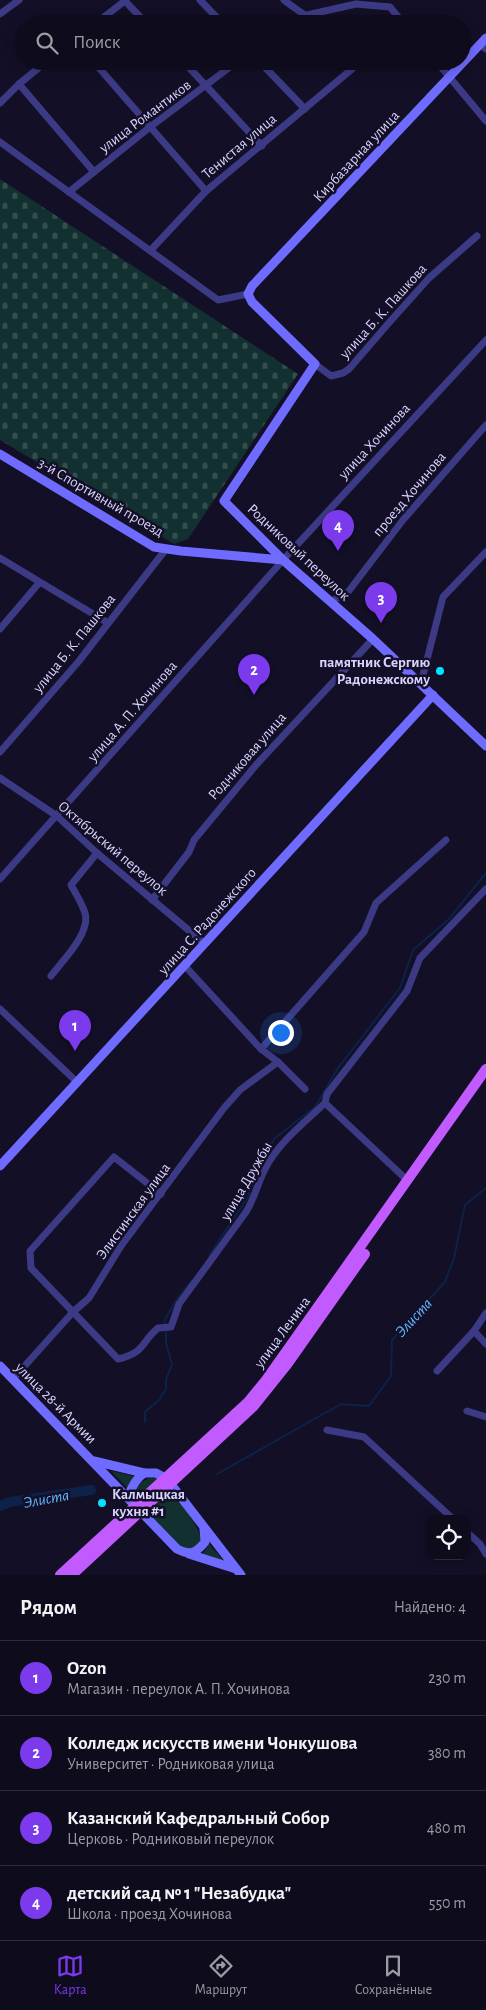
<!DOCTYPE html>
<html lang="ru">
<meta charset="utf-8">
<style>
:root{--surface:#0e0b1c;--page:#171425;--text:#f1f3f6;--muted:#9b9ba3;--line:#2e2b3b;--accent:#7c3aed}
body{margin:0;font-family:"Alegreya Sans",sans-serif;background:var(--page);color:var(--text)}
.controls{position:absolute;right:15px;bottom:15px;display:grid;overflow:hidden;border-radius:10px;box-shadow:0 2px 12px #0003}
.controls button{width:45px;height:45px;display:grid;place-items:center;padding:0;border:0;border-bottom:1px solid var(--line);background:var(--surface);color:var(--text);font:25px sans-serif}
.you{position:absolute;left:280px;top:1032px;width:18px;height:18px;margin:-12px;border:4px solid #fff;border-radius:50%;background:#1a73e8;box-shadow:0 0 0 8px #1a73e833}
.badge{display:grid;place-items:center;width:32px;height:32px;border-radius:50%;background:var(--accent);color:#fff;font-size:16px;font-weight:700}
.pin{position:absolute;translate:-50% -41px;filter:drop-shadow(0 1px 2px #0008)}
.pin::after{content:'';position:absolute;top:26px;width:18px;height:15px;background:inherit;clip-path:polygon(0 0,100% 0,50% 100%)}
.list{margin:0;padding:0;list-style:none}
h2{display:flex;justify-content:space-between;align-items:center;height:65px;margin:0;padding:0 20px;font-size:21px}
h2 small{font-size:16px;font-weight:400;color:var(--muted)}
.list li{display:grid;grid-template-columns:32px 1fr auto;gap:15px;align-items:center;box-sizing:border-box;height:75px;padding:0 20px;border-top:1px solid var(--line)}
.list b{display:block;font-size:19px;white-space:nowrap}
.list p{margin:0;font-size:16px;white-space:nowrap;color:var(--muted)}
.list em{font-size:16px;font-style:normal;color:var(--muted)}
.icon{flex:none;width:28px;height:28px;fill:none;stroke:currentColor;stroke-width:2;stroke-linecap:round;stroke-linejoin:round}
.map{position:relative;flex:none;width:486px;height:1575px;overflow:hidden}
.search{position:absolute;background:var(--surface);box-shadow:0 2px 12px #0003;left:15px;right:15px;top:15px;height:55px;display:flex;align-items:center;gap:12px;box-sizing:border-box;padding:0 18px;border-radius:28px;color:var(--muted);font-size:19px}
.sheet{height:365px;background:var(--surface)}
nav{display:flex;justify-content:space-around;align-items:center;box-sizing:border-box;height:70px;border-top:1px solid var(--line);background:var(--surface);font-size:14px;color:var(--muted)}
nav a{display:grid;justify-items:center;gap:2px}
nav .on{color:var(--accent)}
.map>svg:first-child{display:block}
</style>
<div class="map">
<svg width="486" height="1575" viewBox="0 0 486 1575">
<defs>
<pattern id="cemetery-stones" width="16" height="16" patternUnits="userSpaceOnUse" patternTransform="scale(1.25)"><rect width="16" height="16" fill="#12302f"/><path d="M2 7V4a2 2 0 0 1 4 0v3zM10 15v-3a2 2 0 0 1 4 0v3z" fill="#344d4e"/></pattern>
</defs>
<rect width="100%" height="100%" fill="#130f26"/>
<g fill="#12302f">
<polygon points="111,1471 134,1476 127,1488"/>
<path d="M150,1478H159L137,1501C132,1490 140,1481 150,1478Z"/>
<path d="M171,1491C178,1500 203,1530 200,1541C198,1547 194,1548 188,1550L177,1544L147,1513Z"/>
<polygon points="209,1544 224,1561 202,1555"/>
</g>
<polygon fill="url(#cemetery-stones)" points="0,179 298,374 188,539 174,544 0,440"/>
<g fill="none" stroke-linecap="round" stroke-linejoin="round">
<g stroke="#0c2248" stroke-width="2">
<polyline points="209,1256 248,1197 258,1165 275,1138 315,1107 338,1068 400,988 413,950 449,919 486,873"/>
<polyline points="165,1324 164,1321 177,1299 192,1280"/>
<polyline points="145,1422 145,1412 159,1400 166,1389 166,1379 172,1365 166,1343 166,1329"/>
<polyline points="217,1474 341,1404 369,1406 391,1376 392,1340 445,1282 454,1258 465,1205 486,1188"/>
</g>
<polyline stroke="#0c2248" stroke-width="10" points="0,1506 10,1502 91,1490"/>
<g stroke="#3d3a85" stroke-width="7">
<polyline points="200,0 223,24"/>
<path d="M284,0C294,9 306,13 314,24"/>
<polyline points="125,1 147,24"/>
<polyline points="0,14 19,0"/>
<polyline points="95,24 126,0"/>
<polyline points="293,24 307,15 356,4 390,7 404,24"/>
<polyline points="480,44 486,49"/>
<polyline points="93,61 206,191"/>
<polyline points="183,61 262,146"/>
<polyline points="259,61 305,109"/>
<polyline points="436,61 486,121"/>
<polyline points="19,84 94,172"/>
<polyline points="0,103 19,84 47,61"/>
<polyline points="0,142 218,300 248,294"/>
<polyline points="69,192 150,127 238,61"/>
<polyline points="151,250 206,191 352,69 346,61"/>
<polyline points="315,364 331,376 343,373 349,369 387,325 429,278 477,236"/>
<polyline points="0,558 108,623"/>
<polyline points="332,601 348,592 403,520 486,425"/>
<polyline points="0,629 39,583"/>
<polyline points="421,683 443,597 486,552"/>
<polyline points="0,752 79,661 166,549"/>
<polyline points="0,778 57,816 97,853 205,944"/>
<polyline points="0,879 283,560 486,340"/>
<polyline points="152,900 189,852 194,840 256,765 373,639"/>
<polyline points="185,966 261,1049 278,1062 305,1089"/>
<path d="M51,976C62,961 91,933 85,913C82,903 76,894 71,885L97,853"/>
<polyline points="0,1009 78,1083"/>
<polyline points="261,1049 364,932 376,903 446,840"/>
<polyline points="325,1103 408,1181"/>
<path d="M161,1194L114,1157L30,1251L31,1268L118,1359C145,1353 141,1342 158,1328L171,1327L179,1304L246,1212C254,1199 258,1183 265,1169C278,1143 304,1123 325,1103L327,1094L407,991L420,958L486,889"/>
<polyline points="474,1331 486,1344"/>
<polyline points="437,1371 474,1331 486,1313"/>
<polyline points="13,1379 73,1312 89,1298 121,1246 224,1108 240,1090 278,1062"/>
<polyline points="467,1411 486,1417"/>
<polyline points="327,1430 364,1437 453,1519"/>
<polyline points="467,1532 480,1544 486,1554"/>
</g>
<g stroke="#6f6bff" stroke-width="9">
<polyline points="486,38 252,286 248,294 252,302 315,364 224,501 283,560 373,639 486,746"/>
<polyline points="0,454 154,547 181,551 283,560"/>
<polyline points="0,1166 433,695"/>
<path d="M0,1366L177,1549C191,1556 196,1553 205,1542L204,1529"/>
<polyline points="94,1461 144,1473 156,1473 167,1479 241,1575"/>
<path d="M128,1498C131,1488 135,1479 144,1473"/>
<polyline points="189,1554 236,1569"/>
</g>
<g stroke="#c25bff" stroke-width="10">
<polyline points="60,1575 248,1402 266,1380 486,1069"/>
<polyline points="72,1575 254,1406 286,1366 365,1254"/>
</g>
</g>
<g fill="#00e5ff" stroke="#130f26" stroke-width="2">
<circle cx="440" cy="671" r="5"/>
<circle cx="102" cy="1503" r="5"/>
</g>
<g text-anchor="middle" stroke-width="5" stroke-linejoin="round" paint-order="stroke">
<g font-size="15" fill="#d9d4ff" stroke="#130f26">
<text transform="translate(145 116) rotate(-37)" y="5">улица Романтиков</text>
<text transform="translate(239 146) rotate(-40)" y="5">Тенистая улица</text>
<text transform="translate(356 156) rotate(-47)" y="5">Кирбазарная улица</text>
<text transform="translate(383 311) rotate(-48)" y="5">улица Б. К. Пашкова</text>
<text transform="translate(374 441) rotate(-47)" y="5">улица Хочинова</text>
<text transform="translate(409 494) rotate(-50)" y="5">проезд Хочинова</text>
<text transform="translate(101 497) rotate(30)" y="5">3-й Спортивный проезд</text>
<text transform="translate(299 552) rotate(43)" y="5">Родниковый переулок</text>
<text transform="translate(74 643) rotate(-51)" y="5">улица Б. К. Пашкова</text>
<text transform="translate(132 711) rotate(-49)" y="5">улица А. П. Хочинова</text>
<text transform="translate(247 756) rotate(-49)" y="5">Родниковая улица</text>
<text transform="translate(113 848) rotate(40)" y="5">Октябрьский переулок</text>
<text transform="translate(207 921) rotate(-48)" y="5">улица С. Радонежского</text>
<text transform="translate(246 1181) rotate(-60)" y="5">улица Дружбы</text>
<text transform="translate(133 1211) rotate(-54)" y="5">Элистинская улица</text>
<text transform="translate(282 1332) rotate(-54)" y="5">улица Ленина</text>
<text transform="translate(56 1403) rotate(45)" y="5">улица 28-й Армии</text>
</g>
<g font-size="15" font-weight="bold" fill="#d9d4ff" stroke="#130f26" text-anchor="end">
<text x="430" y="667">памятник Сергию<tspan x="430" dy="17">Радонежскому</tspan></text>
<text x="112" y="1499" text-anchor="start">Калмыцкая<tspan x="112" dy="17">кухня #1</tspan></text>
</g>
<g font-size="16" font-style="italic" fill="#62b6ff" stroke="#130f26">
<text transform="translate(413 1317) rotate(-47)" y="6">Элиста</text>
<text transform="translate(46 1498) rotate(-10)" y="6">Элиста</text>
</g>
</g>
</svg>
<div class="controls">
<button><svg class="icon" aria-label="locate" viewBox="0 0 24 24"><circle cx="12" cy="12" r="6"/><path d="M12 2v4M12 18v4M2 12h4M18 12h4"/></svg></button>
</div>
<div class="you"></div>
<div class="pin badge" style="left:75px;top:1051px">1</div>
<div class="pin badge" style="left:254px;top:695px">2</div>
<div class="pin badge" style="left:381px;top:623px">3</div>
<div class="pin badge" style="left:338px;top:551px">4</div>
<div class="search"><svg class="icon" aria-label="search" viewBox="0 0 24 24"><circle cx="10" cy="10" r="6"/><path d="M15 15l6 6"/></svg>Поиск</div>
</div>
<section class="sheet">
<h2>Рядом<small>Найдено: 4</small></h2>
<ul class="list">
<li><span class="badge">1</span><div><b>Ozon</b><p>Магазин · переулок А. П. Хочинова</p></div><em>230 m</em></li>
<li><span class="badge">2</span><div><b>Колледж искусств имени Чонкушова</b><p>Университет · Родниковая улица</p></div><em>380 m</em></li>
<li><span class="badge">3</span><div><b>Казанский Кафедральный Собор</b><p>Церковь · Родниковый переулок</p></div><em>480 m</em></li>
<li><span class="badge">4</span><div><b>детский сад № 1 &quot;Незабудка&quot;</b><p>Школа · проезд Хочинова</p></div><em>550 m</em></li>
</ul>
</section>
<nav>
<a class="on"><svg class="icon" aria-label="map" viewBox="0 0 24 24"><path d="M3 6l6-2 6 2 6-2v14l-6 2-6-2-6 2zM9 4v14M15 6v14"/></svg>Карта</a>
<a><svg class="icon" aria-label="directions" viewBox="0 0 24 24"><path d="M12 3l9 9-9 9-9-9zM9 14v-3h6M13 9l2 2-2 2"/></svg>Маршрут</a>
<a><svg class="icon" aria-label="saved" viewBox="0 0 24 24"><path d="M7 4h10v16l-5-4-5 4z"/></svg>Сохранённые</a>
</nav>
